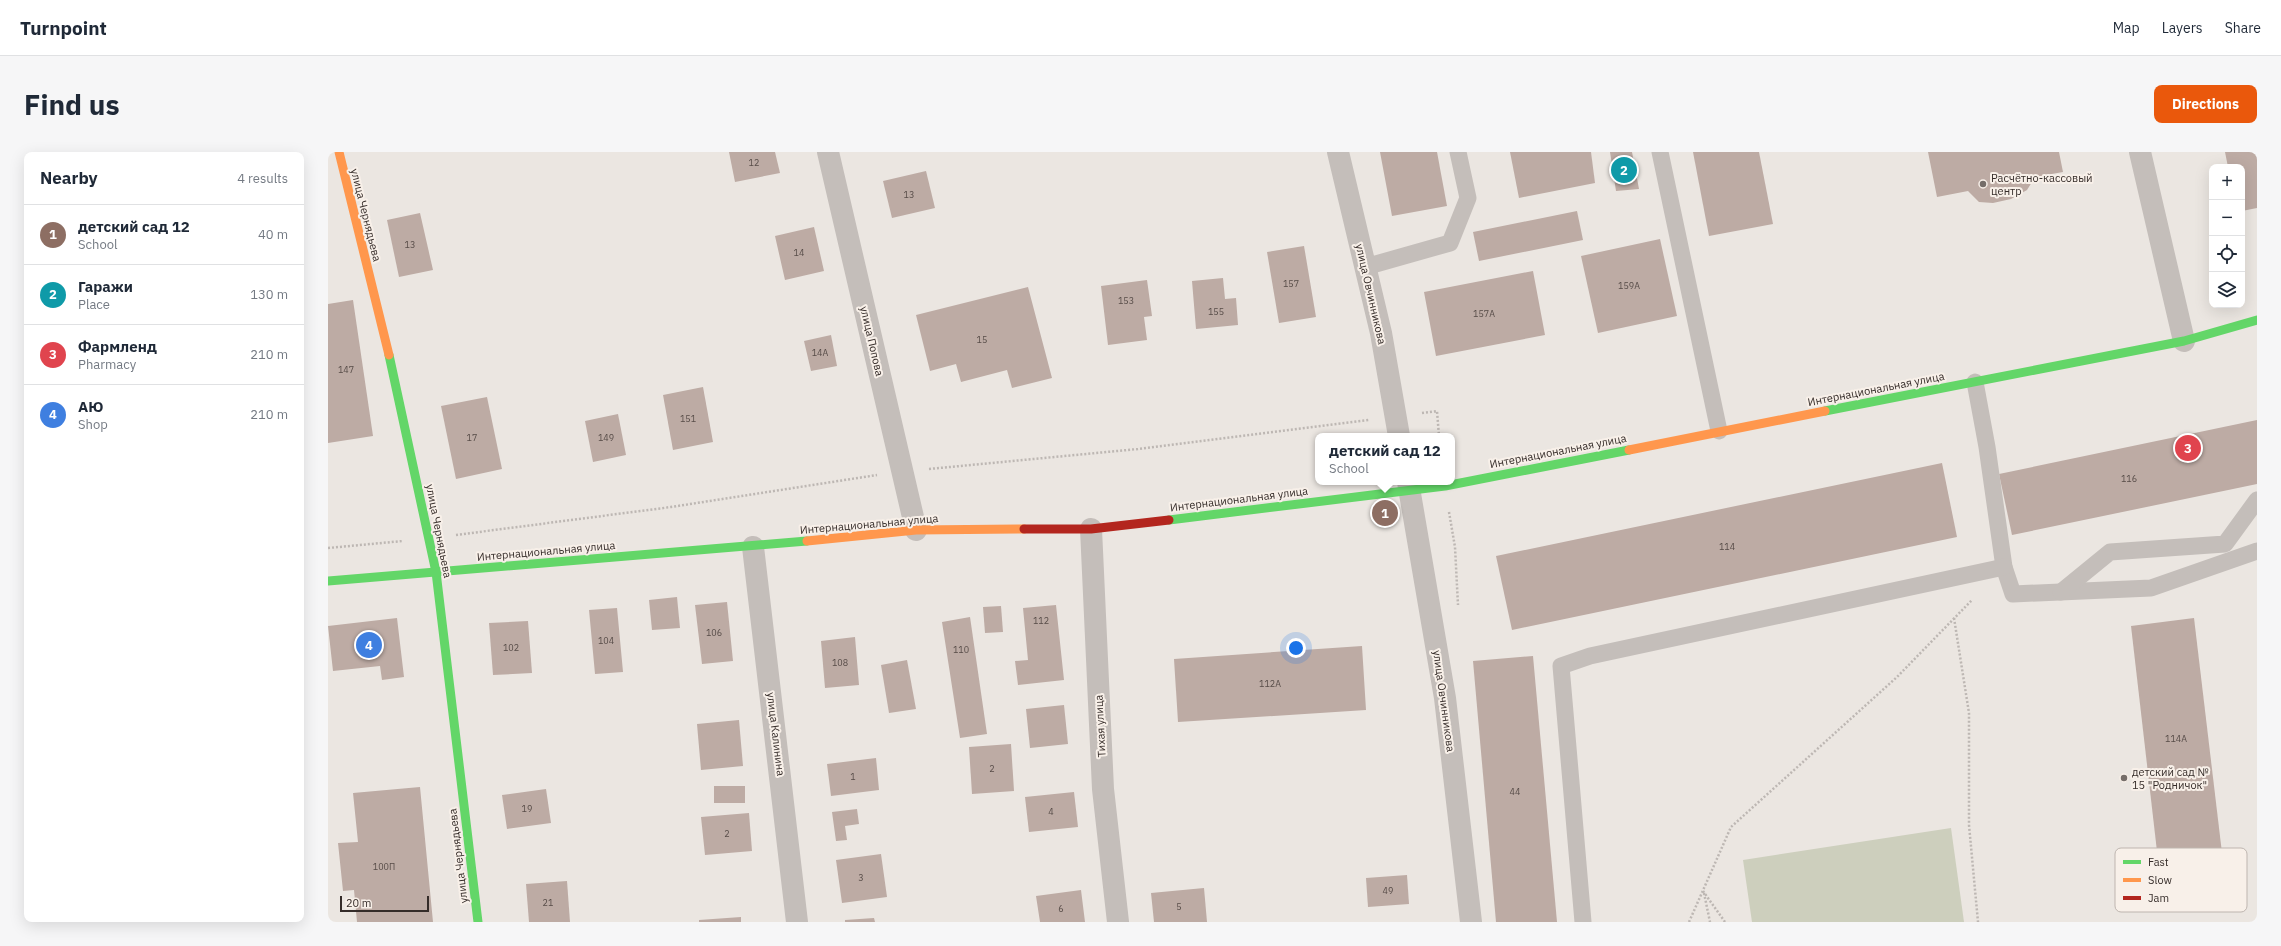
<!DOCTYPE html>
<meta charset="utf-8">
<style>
:root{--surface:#fff;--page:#f6f6f7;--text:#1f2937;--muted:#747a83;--line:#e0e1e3;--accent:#ea580c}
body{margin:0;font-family:"IBM Plex Sans",sans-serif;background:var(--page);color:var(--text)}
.controls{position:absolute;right:12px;top:12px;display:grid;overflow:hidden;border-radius:8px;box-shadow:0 4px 16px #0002}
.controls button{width:36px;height:36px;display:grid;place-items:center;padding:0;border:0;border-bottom:1px solid var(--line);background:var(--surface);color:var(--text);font:20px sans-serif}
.scale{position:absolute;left:12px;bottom:10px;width:89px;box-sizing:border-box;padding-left:4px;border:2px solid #352c29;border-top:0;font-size:11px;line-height:14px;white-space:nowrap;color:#352c29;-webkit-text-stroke:3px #f8f0e9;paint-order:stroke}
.you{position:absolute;left:968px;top:496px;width:14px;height:14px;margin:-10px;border:3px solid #fff;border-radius:50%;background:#1a73e8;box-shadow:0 0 0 6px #1a73e833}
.badge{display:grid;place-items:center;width:26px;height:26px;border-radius:50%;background:var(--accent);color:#fff;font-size:13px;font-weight:700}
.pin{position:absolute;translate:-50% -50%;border:2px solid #fff;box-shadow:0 1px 4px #0006}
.popup{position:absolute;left:987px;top:281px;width:140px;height:52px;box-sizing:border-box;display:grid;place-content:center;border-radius:8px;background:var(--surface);filter:drop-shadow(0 1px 3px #0005);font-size:13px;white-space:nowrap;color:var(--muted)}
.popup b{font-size:15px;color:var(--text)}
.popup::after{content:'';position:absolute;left:50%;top:100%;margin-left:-8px;border:8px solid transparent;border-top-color:var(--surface)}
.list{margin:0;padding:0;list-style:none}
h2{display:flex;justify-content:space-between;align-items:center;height:52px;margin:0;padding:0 16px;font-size:17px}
h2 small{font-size:13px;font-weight:400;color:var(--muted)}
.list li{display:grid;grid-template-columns:26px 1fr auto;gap:12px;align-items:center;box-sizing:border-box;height:60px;padding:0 16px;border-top:1px solid var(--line)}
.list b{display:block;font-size:15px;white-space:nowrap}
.list p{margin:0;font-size:13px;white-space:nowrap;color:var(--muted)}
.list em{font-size:13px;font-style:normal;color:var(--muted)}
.icon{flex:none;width:22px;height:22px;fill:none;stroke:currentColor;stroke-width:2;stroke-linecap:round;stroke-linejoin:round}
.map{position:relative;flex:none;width:1929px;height:770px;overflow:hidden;border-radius:8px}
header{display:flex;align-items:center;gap:24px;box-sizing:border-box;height:56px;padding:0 20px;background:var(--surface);border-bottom:1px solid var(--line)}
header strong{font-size:19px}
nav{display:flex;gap:22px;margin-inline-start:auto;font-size:14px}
.intro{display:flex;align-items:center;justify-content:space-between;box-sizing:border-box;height:96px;padding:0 24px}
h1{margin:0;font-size:28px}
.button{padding:10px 18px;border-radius:8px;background:var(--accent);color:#fff;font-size:14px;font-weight:700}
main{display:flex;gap:24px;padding:0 24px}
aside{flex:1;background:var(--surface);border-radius:8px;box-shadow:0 4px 16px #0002}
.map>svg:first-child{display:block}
</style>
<header>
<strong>Turnpoint</strong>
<nav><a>Map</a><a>Layers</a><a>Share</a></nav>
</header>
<div class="intro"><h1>Find us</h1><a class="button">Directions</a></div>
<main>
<aside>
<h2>Nearby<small>4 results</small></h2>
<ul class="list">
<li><span class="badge" style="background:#8d6e63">1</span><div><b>детский сад 12</b><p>School</p></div><em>40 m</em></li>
<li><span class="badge" style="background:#0f9aa8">2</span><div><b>Гаражи</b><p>Place</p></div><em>130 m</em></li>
<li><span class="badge" style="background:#e0444e">3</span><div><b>Фармленд</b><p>Pharmacy</p></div><em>210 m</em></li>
<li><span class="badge" style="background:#3f7fe0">4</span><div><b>АЮ</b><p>Shop</p></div><em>210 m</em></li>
</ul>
</aside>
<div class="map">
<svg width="1929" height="770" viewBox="0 0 1929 770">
<rect width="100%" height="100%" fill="#ebe6e1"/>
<polygon fill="#cdcfbd" points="1623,676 1636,770 1424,770 1415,708"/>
<g fill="#bdaba4">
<polygon points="401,0 447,0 452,21 407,30"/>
<polygon points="1052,0 1109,0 1119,54 1064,64"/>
<polygon points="1182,0 1263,0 1267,31 1191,46"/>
<polygon points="1282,0 1304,0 1311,37 1288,39"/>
<polygon points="1365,0 1431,0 1445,72 1381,84"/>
<polygon points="1600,0 1731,0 1735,20 1707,25 1699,38 1683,47 1665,51 1651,50 1640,39 1609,45"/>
<polygon points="1897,0 1929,0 1929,56 1914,59 1914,15 1900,15"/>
<polygon points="598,19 607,56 564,66 555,29"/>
<polygon points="1249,59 1255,88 1151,109 1145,80"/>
<polygon points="92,61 105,118 71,125 59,68"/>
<polygon points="486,75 496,119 457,128 447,84"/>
<polygon points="1332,87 1349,164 1270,181 1253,104"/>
<polygon points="976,94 988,165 951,171 939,100"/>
<polygon points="1205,119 1217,183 1108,204 1096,140"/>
<polygon points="895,126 897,147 908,146 910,173 868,177 864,129"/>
<polygon points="819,128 824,164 816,165 819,188 780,193 773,134"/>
<polygon points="700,135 724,226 684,236 679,218 633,230 628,212 602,219 588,163"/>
<polygon points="25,148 45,284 0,291 0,152"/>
<polygon points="503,183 509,214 483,219 476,189"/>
<polygon points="375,235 385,290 345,298 335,243"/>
<polygon points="159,245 174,317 128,327 113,254"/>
<polygon points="290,262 298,303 265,310 257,269"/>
<polygon points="1929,268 1929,332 1684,383 1671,322"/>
<polygon points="1614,311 1629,385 1184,478 1168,404"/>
<polygon points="349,445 352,476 324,478 321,448"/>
<polygon points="399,450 405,509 374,512 367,453"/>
<polygon points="728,453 736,528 690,533 687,509 700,508 695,456"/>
<polygon points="673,454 675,480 657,481 655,455"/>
<polygon points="289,456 295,520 267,522 261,458"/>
<polygon points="642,465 659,582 632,586 614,470"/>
<polygon points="69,466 76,525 54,528 52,514 5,519 0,474"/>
<polygon points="1866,466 1894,701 1830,708 1803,474"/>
<polygon points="200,469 204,521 165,523 161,471"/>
<polygon points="527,485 531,533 497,536 493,489"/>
<polygon points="1034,494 1038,558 850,570 846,507"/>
<polygon points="1205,504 1229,770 1168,770 1145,509"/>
<polygon points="579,508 588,557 561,561 553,513"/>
<polygon points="736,553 740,592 702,596 698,557"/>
<polygon points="411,568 415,614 373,618 369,572"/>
<polygon points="683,592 686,639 644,642 641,595"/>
<polygon points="548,606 551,638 503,644 499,612"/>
<rect x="386" y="634" width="31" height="17"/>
<polygon points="92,635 105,770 29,770 26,738 15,739 10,691 30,690 25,641"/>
<polygon points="218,637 223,671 179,677 174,643"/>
<polygon points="746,640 750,675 701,680 697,645"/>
<polygon points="529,657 531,672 517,674 519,688 508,689 504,660"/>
<polygon points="421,661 424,699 377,703 373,665"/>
<polygon points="553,702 559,745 514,751 508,708"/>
<polygon points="1079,723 1081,752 1040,755 1038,726"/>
<polygon points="239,729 242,770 201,770 198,732"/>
<polygon points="876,736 879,770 826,770 823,741"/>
<polygon points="753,738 757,770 712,770 708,744"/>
<polygon points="413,765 413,770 371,770 371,768"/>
<polygon points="546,766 547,770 517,770 517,768"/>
</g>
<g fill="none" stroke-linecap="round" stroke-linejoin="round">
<g stroke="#bdb7b3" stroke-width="2.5" stroke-dasharray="2 2" stroke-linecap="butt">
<polyline points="1094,261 1109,259 1111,284"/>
<polyline points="601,317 810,297 1041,268"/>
<polyline points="1121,360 1127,395 1130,453"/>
<polyline points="128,383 343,355 549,323"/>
<polyline points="0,396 75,389"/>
<polyline points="1626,466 1641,561 1641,673 1650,770"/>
<polyline points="1375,739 1397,770"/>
<polyline points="1376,741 1382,770"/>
<polyline points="1361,770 1403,675 1569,525 1644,448"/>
</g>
<g stroke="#c4beba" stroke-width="17">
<polyline points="1332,0 1391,279"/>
<polyline points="1037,115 1122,91 1140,46 1130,0"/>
<polyline points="1647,230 1659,295 1676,415 1685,442 1823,436 1929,399"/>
<polyline points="1733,440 1782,400 1897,392 1929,348"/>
<polyline points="1255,770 1233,514 1262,504 1676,415"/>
</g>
<g stroke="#c4beba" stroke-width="22">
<polyline points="500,0 588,378"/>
<polyline points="1010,0 1053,181 1071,284"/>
<polyline points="1812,0 1856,189"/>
<polyline points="1080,330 1117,546 1143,770"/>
<polyline points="763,377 775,637 790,770"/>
<polyline points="425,395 469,770"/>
</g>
<g stroke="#63d668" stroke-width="9">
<polyline points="61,203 108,420 150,770"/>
<polyline points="1497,259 1856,189 1929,168"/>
<polyline points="841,368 1117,334 1301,298"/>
<polyline points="0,429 479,389"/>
</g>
<g stroke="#ff974d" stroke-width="9">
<polyline points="11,0 61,203"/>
<polyline points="1301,298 1497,259"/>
<polyline points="479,389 588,378 696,377"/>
</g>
<polyline stroke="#b3261e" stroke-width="9" points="696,377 763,377 841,368"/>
</g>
<g fill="#756d69" stroke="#f8f0e9" stroke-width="1.5">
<circle cx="1655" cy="32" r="4"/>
<circle cx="1796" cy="626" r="4"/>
</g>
<g text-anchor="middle" stroke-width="4" stroke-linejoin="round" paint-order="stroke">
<g font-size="9" fill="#574c48">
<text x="426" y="14">12</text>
<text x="581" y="46">13</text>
<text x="82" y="96">13</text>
<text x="471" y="104">14</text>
<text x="963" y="135">157</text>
<text x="1301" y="137">159А</text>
<text x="798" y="152">153</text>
<text x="888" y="163">155</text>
<text x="1156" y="165">157А</text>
<text x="654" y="191">15</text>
<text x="492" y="204">14А</text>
<text x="18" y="221">147</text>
<text x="360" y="270">151</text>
<text x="144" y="289">17</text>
<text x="278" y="289">149</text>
<text x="1801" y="330">116</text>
<text x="1399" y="398">114</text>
<text x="713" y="472">112</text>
<text x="386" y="484">106</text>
<text x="278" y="492">104</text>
<text x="183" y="499">102</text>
<text x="633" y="501">110</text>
<text x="512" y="514">108</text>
<text x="942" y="535">112А</text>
<text x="1848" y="590">114А</text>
<text x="664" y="620">2</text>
<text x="525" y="628">1</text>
<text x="1187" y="643">44</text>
<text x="199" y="660">19</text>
<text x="723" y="663">4</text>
<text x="399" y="685">2</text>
<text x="56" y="718">100П</text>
<text x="533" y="729">3</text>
<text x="1060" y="742">49</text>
<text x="220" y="754">21</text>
<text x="851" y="758">5</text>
<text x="733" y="760">6</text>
</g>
<g font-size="11" fill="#352c29" stroke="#f8f0e9" text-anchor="start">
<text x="1663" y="30">Расчётно-кассовый<tspan x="1663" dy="13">центр</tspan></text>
<text x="1804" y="624">детский сад №<tspan x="1804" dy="13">15 "Родничок"</tspan></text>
</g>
<g font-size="11" fill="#352c29" stroke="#f8f0e9">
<text transform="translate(38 63) rotate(76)" y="4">улица Чернядьева</text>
<text transform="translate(1043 142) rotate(77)" y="4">улица Овчинникова</text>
<text transform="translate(544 189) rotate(77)" y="4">улица Попова</text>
<text transform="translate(1548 237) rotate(-11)" y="4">Интернациональная улица</text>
<text transform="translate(1230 299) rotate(-11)" y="4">Интернациональная улица</text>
<text transform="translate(911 347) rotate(-7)" y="4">Интернациональная улица</text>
<text transform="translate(541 372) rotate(-5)" y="4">Интернациональная улица</text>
<text transform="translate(111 379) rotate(79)" y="4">улица Чернядьева</text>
<text transform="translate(218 399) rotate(-5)" y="4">Интернациональная улица</text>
<text transform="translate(1116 549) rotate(82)" y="4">улица Овчинникова</text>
<text transform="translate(772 574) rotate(-93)" y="4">Тихая улица</text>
<text transform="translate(448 582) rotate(83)" y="4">улица Калинина</text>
<text transform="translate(130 704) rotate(-97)" y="4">улица Чернядьева</text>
</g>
</g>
<rect x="1787" y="696" width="132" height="64" rx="6" fill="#f8f0e9" stroke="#beb5af" stroke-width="1"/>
<rect x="1795" y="708" width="18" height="4" fill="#63d668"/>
<rect x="1795" y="726" width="18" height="4" fill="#ff974d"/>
<rect x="1795" y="744" width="18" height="4" fill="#b3261e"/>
<g font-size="11" fill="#352c29">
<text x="1820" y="714">Fast</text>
<text x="1820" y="732">Slow</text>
<text x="1820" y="750">Jam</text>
</g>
</svg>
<div class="controls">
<button>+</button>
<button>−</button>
<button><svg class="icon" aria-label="locate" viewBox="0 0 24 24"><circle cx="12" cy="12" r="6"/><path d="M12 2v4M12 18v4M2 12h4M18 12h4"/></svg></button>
<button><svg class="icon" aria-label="layers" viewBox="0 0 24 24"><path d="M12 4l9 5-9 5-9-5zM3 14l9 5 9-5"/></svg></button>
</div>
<div class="scale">20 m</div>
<div class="you"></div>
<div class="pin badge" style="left:1057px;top:361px;background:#8d6e63">1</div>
<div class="popup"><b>детский сад 12</b>School</div>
<div class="pin badge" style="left:1296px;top:18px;background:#0f9aa8">2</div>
<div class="pin badge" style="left:1860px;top:296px;background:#e0444e">3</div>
<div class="pin badge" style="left:41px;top:493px;background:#3f7fe0">4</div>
</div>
</main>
